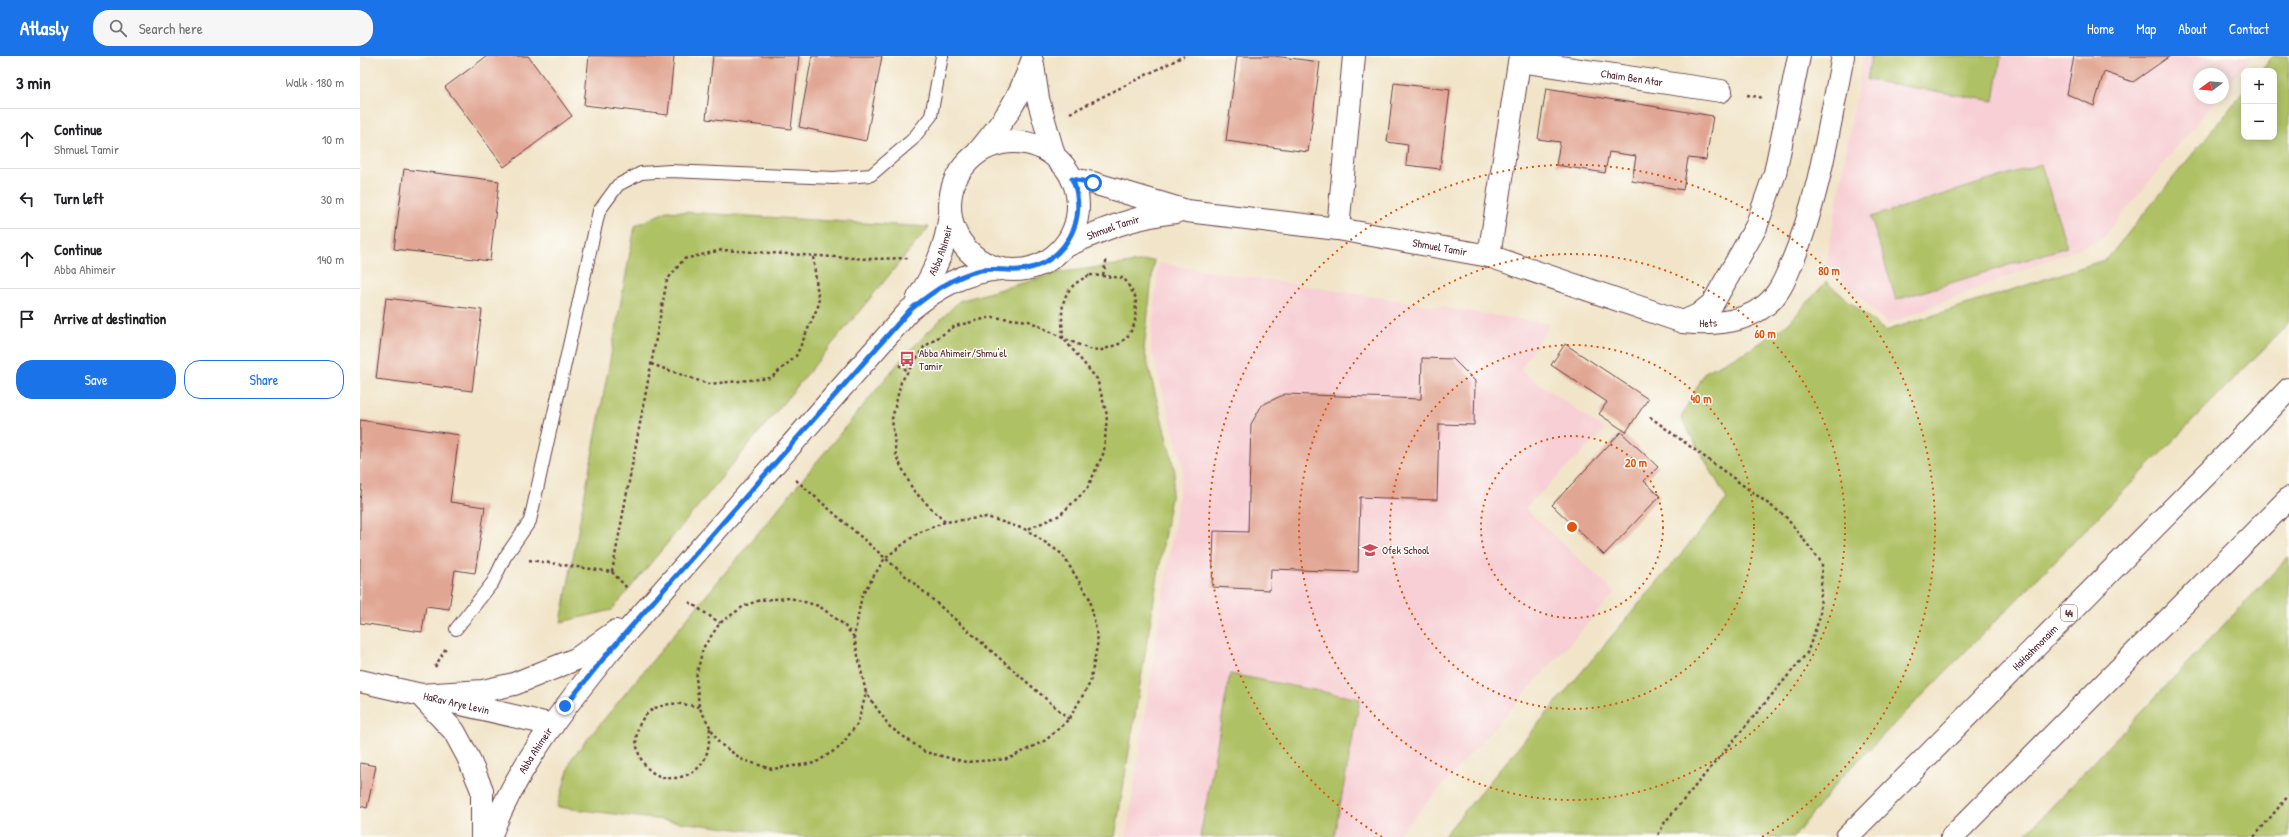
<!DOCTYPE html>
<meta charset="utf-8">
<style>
:root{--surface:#fff;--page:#f6f6f6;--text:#202124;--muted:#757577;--line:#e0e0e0;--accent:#1a73e8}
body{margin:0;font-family:"Patrick Hand",sans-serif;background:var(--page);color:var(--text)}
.controls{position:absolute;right:12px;top:12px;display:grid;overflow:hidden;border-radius:8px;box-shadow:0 2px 10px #0003}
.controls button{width:36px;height:36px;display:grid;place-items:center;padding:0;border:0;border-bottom:1px solid var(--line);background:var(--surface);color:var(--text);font:20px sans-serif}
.compass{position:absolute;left:1833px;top:12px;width:36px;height:36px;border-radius:50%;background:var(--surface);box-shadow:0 2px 10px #0003;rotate:254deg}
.stop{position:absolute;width:12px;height:12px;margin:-9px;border:3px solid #1a73e8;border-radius:50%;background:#fff}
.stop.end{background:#1a73e8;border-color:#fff;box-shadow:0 1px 4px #0008}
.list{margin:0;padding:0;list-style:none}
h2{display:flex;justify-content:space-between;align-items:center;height:52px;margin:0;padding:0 16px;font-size:17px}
h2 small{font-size:13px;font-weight:400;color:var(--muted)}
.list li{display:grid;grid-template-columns:26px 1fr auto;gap:12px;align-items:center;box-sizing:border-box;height:60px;padding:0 16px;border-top:1px solid var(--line)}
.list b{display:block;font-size:15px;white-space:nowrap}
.list p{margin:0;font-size:13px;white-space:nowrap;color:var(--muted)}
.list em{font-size:13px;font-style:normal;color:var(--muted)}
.actions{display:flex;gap:8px;padding:12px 16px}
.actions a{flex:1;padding:9px 0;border:1px solid var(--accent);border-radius:16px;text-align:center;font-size:14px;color:var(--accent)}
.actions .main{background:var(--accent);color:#fff}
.icon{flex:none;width:22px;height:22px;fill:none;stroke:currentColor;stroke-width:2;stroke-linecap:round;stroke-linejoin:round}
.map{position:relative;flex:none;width:1929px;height:781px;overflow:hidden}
header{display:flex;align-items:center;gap:24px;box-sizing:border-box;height:56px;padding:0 20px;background:var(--accent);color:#fff}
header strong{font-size:19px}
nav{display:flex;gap:22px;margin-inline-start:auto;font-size:14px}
.search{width:280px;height:36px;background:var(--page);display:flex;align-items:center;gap:10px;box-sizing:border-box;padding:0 14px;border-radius:16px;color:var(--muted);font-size:15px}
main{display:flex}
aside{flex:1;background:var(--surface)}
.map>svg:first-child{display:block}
</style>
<header>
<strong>Atlasly</strong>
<div class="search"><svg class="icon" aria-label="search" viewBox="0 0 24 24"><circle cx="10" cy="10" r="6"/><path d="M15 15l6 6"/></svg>Search here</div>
<nav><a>Home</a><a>Map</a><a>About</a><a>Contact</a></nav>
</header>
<main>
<aside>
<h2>3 min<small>Walk · 180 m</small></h2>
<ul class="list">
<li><svg class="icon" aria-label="ahead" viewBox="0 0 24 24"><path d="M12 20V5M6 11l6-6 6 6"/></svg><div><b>Continue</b><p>Shmuel Tamir</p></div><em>10 m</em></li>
<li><svg class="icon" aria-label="left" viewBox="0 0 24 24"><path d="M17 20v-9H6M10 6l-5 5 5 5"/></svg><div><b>Turn left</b></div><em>30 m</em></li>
<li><svg class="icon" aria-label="ahead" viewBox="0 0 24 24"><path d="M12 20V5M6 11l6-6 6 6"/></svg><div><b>Continue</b><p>Abba Ahimeir</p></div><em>140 m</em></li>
<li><svg class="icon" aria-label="arrive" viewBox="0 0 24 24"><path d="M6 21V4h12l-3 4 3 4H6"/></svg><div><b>Arrive at destination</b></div></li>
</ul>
<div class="actions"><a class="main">Save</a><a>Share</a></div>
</aside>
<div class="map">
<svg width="1929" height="781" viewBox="0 0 1929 781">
<rect width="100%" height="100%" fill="#fdfcf7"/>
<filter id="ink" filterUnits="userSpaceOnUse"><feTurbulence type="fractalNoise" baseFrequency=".025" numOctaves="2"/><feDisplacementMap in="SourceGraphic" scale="8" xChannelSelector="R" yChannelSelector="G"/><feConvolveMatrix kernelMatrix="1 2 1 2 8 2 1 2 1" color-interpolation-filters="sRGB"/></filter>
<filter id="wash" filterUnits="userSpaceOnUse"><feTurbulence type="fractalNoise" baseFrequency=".012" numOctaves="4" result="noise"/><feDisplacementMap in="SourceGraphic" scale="16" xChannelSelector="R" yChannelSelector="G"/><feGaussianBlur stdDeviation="0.9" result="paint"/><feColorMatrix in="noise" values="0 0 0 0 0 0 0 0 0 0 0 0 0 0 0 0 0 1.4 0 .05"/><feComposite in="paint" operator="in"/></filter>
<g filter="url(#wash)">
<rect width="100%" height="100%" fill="#f1e4c8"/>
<g fill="#f7cfd4">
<polygon points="1503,0 1892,0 1863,35 1863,18 1839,18 1839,42 1857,42 1742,183 1528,268 1466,209"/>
<polygon points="798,207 1190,268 1160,314 1245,374 1165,452 1255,537 1036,781 766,781 823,411 791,293"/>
</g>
<g fill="#afc165" stroke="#7c7048">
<polygon points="1511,0 1641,0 1634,45 1507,24"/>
<polygon points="1913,0 1929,0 1929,267 1480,723 1434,781 1083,781 1367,443 1321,362 1345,316 1391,293 1428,268 1466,226 1525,275 1747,203 1884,35 1884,81 1914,81 1914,15 1901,15"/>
<polygon points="1681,108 1707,191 1536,244 1511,161"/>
<polygon points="307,155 569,171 252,554 201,566 275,170"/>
<polygon points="794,204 784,293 815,416 755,781 441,781 197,751 212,702 545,299 599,245 702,216"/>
<polygon points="1929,500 1929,781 1663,781"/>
<polygon points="870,618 1000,643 974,781 840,781"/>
</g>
<g id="blocks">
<g fill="#e1a593">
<polygon points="127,0 168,0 212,60 144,111 85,31"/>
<polygon points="229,0 314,0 308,59 224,49"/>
<polygon points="353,0 439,0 431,73 346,63"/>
<polygon points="452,0 522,0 506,85 439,71"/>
<polygon points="877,0 914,0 960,6 948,96 866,85"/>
<polygon points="1714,0 1810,0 1773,26 1744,16 1734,50 1707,38"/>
<polygon points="1034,27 1090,34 1080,113 1046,109 1048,89 1027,86"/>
<polygon points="1186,33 1353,60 1346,104 1328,102 1323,134 1272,125 1276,100 1249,96 1245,117 1196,109 1200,86 1178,83"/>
<polygon points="44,113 139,125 130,205 34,193"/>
<polygon points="26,242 122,254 112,335 16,323"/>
<polygon points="1205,288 1288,343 1266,376 1239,358 1247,346 1191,309"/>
<polygon points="1062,302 1093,303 1115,325 1114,369 1079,368 1077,444 1000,441 998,516 911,513 910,534 852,531 854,475 888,476 891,368 902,349 925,338 1061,343"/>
<polygon points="0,364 99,379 90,446 125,451 115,517 95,514 89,553 66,550 62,576 0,567 0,445 2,429 0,429"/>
<polygon points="1261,376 1298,411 1284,425 1300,440 1244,499 1192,449"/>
<polygon points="0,707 16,710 7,752 0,750"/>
</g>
</g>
</g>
<g filter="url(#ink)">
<use href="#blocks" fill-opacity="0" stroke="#633d43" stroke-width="1"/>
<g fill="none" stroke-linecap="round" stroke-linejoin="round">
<defs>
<polyline id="service" points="96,573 133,526 145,501 170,465 239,155 258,129 281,117 310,115 474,122 511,119 552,84 571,60 582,0"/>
<g id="minor">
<path id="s1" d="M1160,5L1361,35"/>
<polyline points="978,173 994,0"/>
<polyline points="1129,200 1160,0"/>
</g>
<g id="tertiary">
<polyline points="673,9 678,43 694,99"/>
<circle cx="654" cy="150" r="64"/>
<path d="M618,96C645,63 658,46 672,5"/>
<path id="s2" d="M712,123L733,127L827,155L978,173L1129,200L1323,266C1351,269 1385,267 1407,248C1419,238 1425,223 1431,209C1459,143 1469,71 1483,0"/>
<path id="s3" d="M704,191C741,174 775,160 816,156"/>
<path id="s4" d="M558,242C576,214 586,190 590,158"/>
<polyline points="1323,266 1338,259 1353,247 1396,171 1415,117 1439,0"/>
<path id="s5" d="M0,625L193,669"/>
<polyline points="60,639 123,635 154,628 216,603 256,575"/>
<polyline points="60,639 94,675 108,701 122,734 122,781"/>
<path id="s6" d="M130,781C156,712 202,654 248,597L550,254C577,232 604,216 640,213"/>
</g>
<g id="trunk">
<path id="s7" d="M1487,781L1862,403L1929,333"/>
<polyline points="1592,781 1929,442"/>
</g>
</defs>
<use href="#service" stroke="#633d43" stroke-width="14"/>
<use href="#minor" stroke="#633d43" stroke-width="24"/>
<use href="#tertiary" stroke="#633d43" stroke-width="24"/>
<use href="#trunk" stroke="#633d43" stroke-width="24"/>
<g stroke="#633d43" stroke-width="2.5" stroke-dasharray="3 3" stroke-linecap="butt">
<polyline points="1387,39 1404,42"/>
<polyline points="710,57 824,0"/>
<path d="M730,219L764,222L776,242L775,267L769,279L759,288L742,294L729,293L703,282C701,251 699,233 730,219Z"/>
<polyline points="743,219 747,202"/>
<polyline points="291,308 348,328 411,322 436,300 459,248 453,200"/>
<polyline points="539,309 548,315"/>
<polyline points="1290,361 1425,460 1462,507 1460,561 1447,597 1305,766 1297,781"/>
<polyline points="436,424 709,663"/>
<polyline points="585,466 553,434 536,400 532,363 541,326 564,291 595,270 632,261 669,265 703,282 737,323 747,359 744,396 727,433 700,459 668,473"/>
<polyline points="169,504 252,516 307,224 324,203 362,194 508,203 550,202"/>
<polyline points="252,516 268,533"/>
<polyline points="329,546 360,567"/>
<polyline points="494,581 483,568 459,550 430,542 400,544 384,550 360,567 343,592 336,621 339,651 359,687 383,704 412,713 455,707 480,691 498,667 506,637 494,581 502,539 525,502 558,477 585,466 627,461 667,474 702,498 730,543 738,585 730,627 709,663 686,684 648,703 606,706 565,696 530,671 506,637"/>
<polyline points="75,611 86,592"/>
<path d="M339,651C328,649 316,646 305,649C256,659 275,736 324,720C348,712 349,693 350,670"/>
<polyline points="1894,781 1929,739"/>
</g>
<use href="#service" stroke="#fff" stroke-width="12"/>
<use href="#minor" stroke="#fff" stroke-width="22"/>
<use href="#tertiary" stroke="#fff" stroke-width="22"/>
<use href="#trunk" stroke="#fff" stroke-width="22"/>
</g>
</g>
<g fill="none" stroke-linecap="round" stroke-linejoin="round" filter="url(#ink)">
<path stroke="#1a73e8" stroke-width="5" d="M205,650L248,597L550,254C571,237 594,220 621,214C634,212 645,215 658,214C695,212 723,177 717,140C717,134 714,128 712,123L733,127"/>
</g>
<g fill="none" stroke="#e0560e" stroke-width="2" stroke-dasharray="2 4">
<circle cx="1212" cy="471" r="91"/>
<circle cx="1212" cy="471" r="182"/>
<circle cx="1212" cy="471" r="273"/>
<path d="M1022 781A363 363 0 1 1 1402 781"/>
</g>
<defs>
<symbol id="bus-bare" viewBox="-9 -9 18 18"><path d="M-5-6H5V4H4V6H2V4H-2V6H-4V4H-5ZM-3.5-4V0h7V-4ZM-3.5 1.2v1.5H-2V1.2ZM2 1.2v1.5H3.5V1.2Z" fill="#d1495b" stroke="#fdfcf7" stroke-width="2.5" paint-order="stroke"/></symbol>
<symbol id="school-bare" viewBox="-9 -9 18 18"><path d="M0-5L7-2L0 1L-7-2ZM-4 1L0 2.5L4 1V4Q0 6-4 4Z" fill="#d1495b" stroke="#fdfcf7" stroke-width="2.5" paint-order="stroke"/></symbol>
</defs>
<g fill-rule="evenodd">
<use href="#bus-bare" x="536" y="292" width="22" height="22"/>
<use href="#school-bare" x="999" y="483" width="22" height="22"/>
</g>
<g text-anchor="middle" stroke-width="3" stroke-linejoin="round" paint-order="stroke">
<rect fill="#fdfcf7" stroke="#806168" stroke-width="1" x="1701" y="549" width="16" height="16" rx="3"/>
<g font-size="10" font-weight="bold" fill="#4a1f2b">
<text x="1709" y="561">44</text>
</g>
<g font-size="11" fill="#4a1f2b" stroke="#fdfcf7">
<text dy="4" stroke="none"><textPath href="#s1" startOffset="113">Chaim Ben Atar</textPath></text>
<text dy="4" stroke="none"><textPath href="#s3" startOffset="53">Shmuel Tamir</textPath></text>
<text dy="4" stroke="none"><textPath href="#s2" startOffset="375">Shmuel Tamir</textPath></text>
<text dy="4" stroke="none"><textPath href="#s4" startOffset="53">Abba Ahimeir</textPath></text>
<text dy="4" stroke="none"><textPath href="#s2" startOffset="655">Hets</textPath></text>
<text dy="4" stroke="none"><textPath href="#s7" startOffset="267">HaHashmonaim</textPath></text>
<text dy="4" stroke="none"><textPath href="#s5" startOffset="99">HaRav Arye Levin</textPath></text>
<text dy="4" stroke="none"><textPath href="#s6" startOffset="98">Abba Ahimeir</textPath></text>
</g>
<g font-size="11" fill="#4a1f2b" stroke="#fdfcf7" text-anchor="start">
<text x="559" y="301">Abba Ahimeir/Shmu'el<tspan x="559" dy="13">Tamir</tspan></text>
<text x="1022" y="498">Ofek School</text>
</g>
</g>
<circle cx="1212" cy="471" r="6" fill="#e0560e" stroke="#fdfcf7" stroke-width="2"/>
<g font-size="12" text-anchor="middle" font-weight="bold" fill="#e0560e" stroke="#fdfcf7" stroke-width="3" stroke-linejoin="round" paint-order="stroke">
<text x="1469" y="219">80 m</text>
<text x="1405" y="282">60 m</text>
<text x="1341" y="347">40 m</text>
<text x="1276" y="411">20 m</text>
</g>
</svg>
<div class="controls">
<button>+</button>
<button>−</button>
</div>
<svg class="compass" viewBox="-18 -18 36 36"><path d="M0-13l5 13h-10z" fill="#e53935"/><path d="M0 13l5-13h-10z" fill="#757577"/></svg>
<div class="stop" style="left:733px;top:127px"></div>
<div class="stop end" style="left:205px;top:650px"></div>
</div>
</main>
